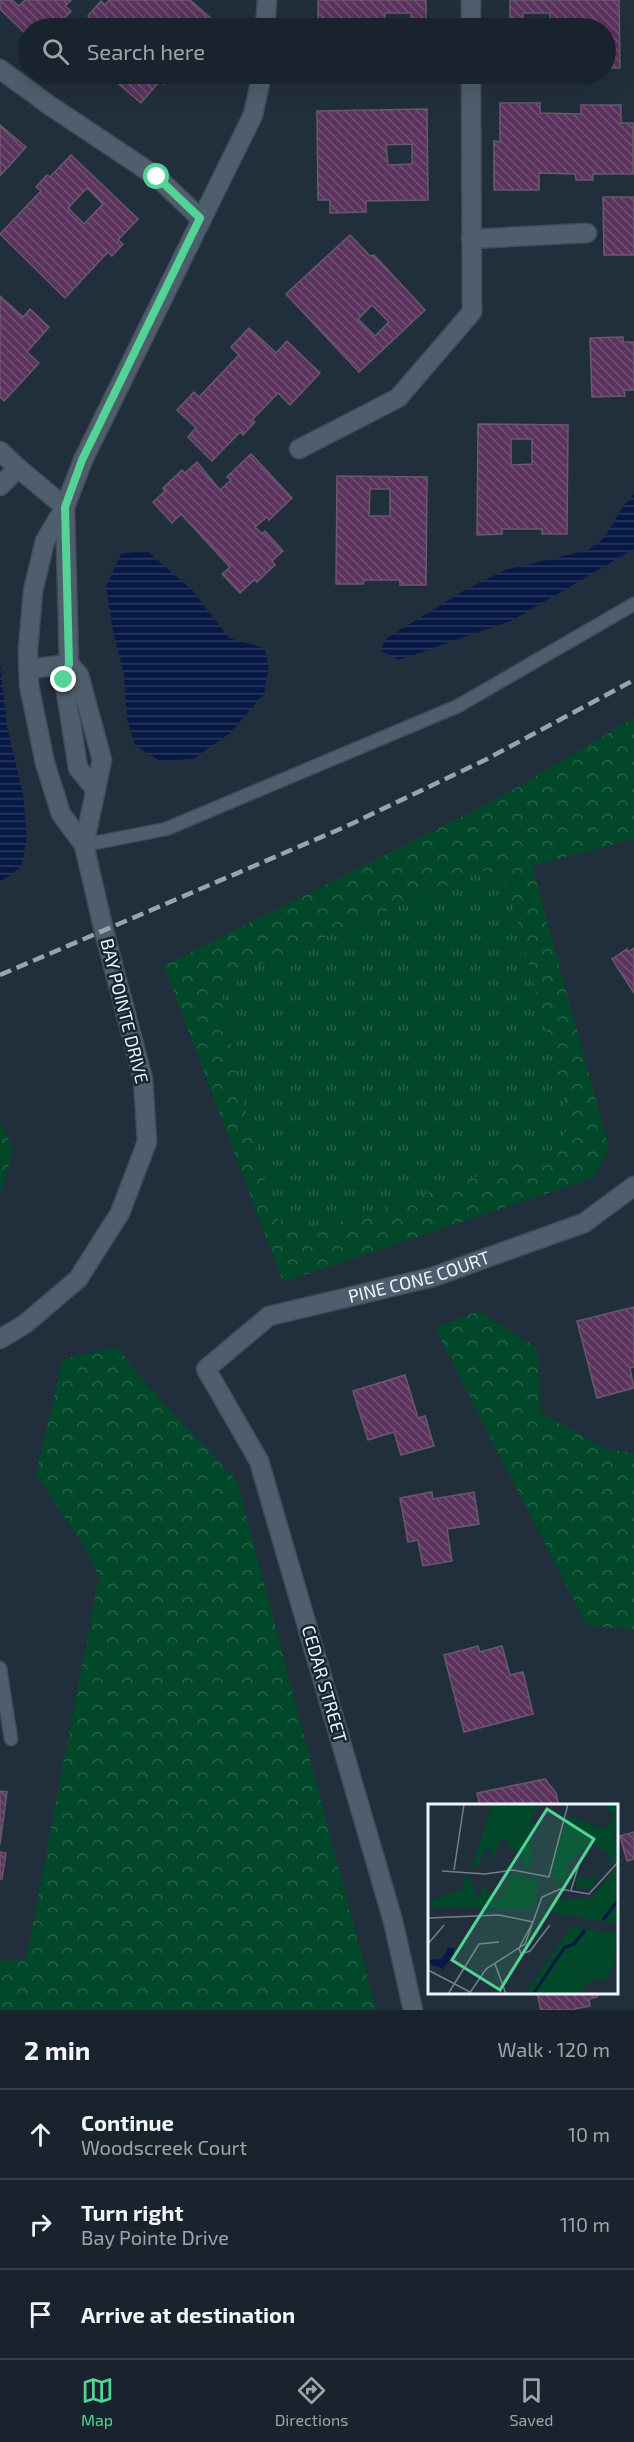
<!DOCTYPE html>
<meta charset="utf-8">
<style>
:root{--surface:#19232d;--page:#222b35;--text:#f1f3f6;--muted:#9fa4aa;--line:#374049;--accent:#53d396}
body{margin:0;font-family:"Exo 2",sans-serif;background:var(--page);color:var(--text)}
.stop{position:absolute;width:18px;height:18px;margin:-14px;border:4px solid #53d396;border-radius:50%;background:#fff}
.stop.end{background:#53d396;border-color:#fff;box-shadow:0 2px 6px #0008}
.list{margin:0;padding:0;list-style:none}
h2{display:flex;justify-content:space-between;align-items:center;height:78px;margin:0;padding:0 24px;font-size:26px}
h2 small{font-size:20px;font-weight:400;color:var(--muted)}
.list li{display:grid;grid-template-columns:39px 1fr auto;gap:18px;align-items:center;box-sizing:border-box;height:90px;padding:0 24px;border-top:2px solid var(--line)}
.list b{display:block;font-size:22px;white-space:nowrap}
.list p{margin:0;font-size:20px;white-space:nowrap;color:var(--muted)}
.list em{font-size:20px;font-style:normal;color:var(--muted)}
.icon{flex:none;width:33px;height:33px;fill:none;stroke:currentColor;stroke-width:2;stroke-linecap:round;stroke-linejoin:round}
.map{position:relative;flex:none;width:634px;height:2010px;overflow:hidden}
.search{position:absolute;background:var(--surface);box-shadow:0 6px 24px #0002;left:18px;right:18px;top:18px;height:66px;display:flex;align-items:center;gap:15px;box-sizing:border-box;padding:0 21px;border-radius:33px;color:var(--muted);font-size:22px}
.sheet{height:348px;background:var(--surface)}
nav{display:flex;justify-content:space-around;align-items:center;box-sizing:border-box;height:84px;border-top:2px solid var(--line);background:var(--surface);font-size:16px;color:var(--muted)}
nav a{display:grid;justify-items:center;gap:3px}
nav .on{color:var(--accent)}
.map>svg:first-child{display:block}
</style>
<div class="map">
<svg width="634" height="2010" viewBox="0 0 634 2010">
<defs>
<pattern id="grass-tufts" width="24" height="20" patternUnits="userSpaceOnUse" patternTransform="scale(1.5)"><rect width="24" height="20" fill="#01482b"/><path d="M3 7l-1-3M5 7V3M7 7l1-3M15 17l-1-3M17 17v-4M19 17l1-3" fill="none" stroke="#26634b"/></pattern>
<pattern id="forest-crowns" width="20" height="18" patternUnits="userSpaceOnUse" patternTransform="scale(1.5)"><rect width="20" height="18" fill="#01482b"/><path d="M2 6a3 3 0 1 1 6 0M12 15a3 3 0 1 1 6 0" fill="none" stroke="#26634b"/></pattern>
<pattern id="water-rules" width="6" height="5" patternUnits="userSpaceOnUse" patternTransform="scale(1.5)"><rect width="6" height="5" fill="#071844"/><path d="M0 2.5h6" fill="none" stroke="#2b3a60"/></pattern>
<pattern id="building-back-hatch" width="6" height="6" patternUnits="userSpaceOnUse" patternTransform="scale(1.5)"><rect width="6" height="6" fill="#5b335e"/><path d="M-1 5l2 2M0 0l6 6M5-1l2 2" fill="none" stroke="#735176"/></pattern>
</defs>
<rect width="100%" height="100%" fill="#212f3c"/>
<polygon fill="url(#grass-tufts)" points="488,869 508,885 571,1125 551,1152 302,1235 275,1218 238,1084 220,981"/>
<g fill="url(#forest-crowns)" fill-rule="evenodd">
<path d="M634,718V839L532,866L609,1148L593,1178L283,1282L164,966L499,798ZM488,869L508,885L571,1125L550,1152L302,1235L275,1218L238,1084L220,981Z"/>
<polygon points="0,1121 13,1149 3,1188 0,1190"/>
<polygon points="479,1311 537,1348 541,1413 606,1449 634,1453 634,1630 586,1625 435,1328"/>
<polygon points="117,1347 142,1380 237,1481 376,2010 0,2010 0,1961 26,1960 99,1577 85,1548 36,1474 63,1359"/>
</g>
<g fill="url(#water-rules)">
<polygon points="634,494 634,549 513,620 399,660 380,650 387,638 465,590 505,570 588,550 604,538 622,508"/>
<polygon points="146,550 192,590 229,638 264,648 269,666 264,694 230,733 193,759 160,761 135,745 127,719 124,674 113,632 106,586 121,554"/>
<polygon points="0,663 7,727 23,794 27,839 21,867 0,882"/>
</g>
<g fill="url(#building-back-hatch)" stroke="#685a69" stroke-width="1.5" fill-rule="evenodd">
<polygon points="0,0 12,0 19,6 25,0 71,0 65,6 71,11 59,24 56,22 50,28 28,28 28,36 0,9"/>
<polygon points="109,0 190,0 213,20 206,28 83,28 91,19 88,16 101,1 105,5"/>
<polygon points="318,0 426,0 426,28 411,28 411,13 385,13 385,28 318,28"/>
<polygon points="510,0 619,0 620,68 606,68 606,28 550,28 550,13 523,13 523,28 510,28"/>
<polygon points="107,74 174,74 165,84 160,81 141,103"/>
<polygon points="330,74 365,74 365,83 330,82"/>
<polygon points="500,103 540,103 540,113 581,114 581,105 621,105 621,123 633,123 633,174 593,174 593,180 576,180 575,174 539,173 539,190 494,190 494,141 500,142"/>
<path d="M427,109L428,200L366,201V212L330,213V200H318L317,111ZM412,144V164L388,165L386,145Z"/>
<polygon points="0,125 26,147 0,176"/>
<path d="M71,155L138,219L118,240L123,244L112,256L108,252L65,298L0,234L41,191L36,187L47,175L50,177ZM87,188L103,204L84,224L68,208Z"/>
<polygon points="603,197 634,197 634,255 604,255"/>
<path d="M350,235L370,256L374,255L425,310L359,372L286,294ZM372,305L389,322L375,336L358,319Z"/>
<polygon points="0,296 23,317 30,309 49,327 27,352 39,363 4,401 0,397"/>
<polygon points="249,328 276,353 287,341 320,373 290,405 278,393 252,420 255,422 243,435 240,432 212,461 188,437 196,428 177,410 194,392 199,397 239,355 231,347"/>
<polygon points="623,337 623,342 634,342 634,390 624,390 625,396 592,397 590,338"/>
<path d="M478,424L568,425L567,534H542V529H502V534L477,535ZM511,439H532V464L511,465Z"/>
<polygon points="251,454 292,498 269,520 267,517 255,527 262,534 265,531 283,551 272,561 275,565 257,582 254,580 240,593 222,574 230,567 181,514 172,523 153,502 165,491 163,488 182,470 185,473 197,462 220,490 231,480 227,477"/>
<path d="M337,476L427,477L426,585H400V580H364L363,584H336ZM370,489H390V516H369Z"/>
<polygon points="634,948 634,993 612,959 627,949 628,952"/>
<polygon points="634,1307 634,1367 630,1368 634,1388 597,1398 577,1321"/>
<polygon points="405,1375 418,1418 425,1416 434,1446 401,1455 394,1432 368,1440 353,1391"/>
<polygon points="432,1492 433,1499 474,1492 479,1524 447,1529 452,1561 423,1566 418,1540 408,1542 400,1498"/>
<polygon points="478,1646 480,1652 502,1646 510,1675 523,1672 533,1714 464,1732 444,1655"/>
<polygon points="545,1779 556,1793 559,1806 480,1806 477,1793"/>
<polygon points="0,1791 7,1792 0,1844"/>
<polygon points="634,1832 634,1859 627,1861 620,1836"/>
<polygon points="0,1852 6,1853 2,1879 0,1879"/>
<polygon points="537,1994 596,1994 597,1997 589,1999 590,2006 570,2010 541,2010"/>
</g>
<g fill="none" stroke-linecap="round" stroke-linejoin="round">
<defs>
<g id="service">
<polyline points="84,845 166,829 458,706 634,604"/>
<polyline points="0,1668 11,1739"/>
</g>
<g id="minor">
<polyline points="471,0 471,28"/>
<polyline points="265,28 267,0"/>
<polyline points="0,69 49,105 157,177 200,218"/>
<polyline points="471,239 587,233"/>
<polyline points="299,449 398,398 472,312 471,74"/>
<polyline points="0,451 18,468"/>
<polyline points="0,486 18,468 65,507"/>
<polyline points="65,507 69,664 79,675 102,760 84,845"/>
<polyline points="29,669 69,664 64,680 78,768 96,790"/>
<polyline points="0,1339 25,1324 78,1279 120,1213 147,1142 143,1079 104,931 84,845 61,814 45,763 29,685 28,650 33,591 45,541 65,507 83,460 253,115 262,74"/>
<path id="s1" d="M413,2010L393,1921L259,1461L206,1369L269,1316L433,1277L584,1223L634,1186"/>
</g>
</defs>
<use href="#service" stroke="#404c58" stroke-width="15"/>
<use href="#minor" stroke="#404c58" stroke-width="21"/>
<use href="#service" stroke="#4f5e6d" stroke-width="12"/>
<use href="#minor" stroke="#4f5e6d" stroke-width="18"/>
<polyline stroke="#99a4ae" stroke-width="4.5" stroke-dasharray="12 6" stroke-linecap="butt" points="0,975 347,826 485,760 634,680"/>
</g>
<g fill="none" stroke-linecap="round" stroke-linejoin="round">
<polyline stroke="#53d396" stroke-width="8" points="64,680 69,664 65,507 82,460 200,218 157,177"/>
</g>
<g text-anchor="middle" stroke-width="5" stroke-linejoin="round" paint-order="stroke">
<g font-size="18" fill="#ecf5fe" stroke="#182532">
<text transform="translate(124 1011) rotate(76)" y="6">BAY POINTE DRIVE</text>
<text dy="6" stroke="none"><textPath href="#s1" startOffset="914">PINE CONE COURT</textPath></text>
<text transform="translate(324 1684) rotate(74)" y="6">CEDAR STREET</text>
</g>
</g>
<g transform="translate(428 1804)">
<rect width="190" height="190" fill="#212f3c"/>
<path d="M82,74L107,79L101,102L76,97Z" fill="#01482b"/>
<path d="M64,0H112L104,13L106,24L98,31L104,36L102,65L95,59L94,48L83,46L78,35L71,38L65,55L63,45L59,44L48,64H44ZM175,0H190V21L185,31L190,47L188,56L169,70L164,83L149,85L148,71L160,76L183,58L181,50L162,37L139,62L138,73L131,81L126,79L124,63L139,12L178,25L187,13ZM190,61V120L124,108L127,96L163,94ZM83,69L111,76L105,105L0,103V99L15,91L35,86L36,71L42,73L47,90L52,91L57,82L63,93L72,95ZM82,74L107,79L101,101L76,97ZM143,123L190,129L186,162L176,176H163L151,190H110L133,141L115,175L102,190H97Z" fill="#01482b" fill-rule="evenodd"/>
<path d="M141,135L138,146L110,190H102Z" fill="#01482b"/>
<path d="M20,144H26V150L15,165L2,160V156L14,155Z" fill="#071844"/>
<path fill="none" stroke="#071844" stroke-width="3" d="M175,116L191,95M105,190L137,143L146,140L157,126"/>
<path fill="none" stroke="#727e8a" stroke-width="1.5" d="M26,66L36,0M14,67L57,70L85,66L121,73L140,0M143,86L153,54M0,114L71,111L105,118M0,140L16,121M92,142L105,118M91,144L93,150L102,147L122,121M67,160L78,190M0,166L42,188M20,190L51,140L71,138M41,190L58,165L97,140L114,93L132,85L161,90L191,57"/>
<path fill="#53d396" fill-opacity="0.15" stroke="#53d396" stroke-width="3" d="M119,5L166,35L72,186L24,156Z"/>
<rect width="190" height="190" fill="none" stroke="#ecf5fe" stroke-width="3"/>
</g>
</svg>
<div class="stop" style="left:157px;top:177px"></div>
<div class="stop end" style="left:64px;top:680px"></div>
<div class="search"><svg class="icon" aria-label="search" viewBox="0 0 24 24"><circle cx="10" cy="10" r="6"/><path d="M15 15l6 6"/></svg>Search here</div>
</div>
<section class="sheet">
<h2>2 min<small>Walk · 120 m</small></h2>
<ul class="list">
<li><svg class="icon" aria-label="ahead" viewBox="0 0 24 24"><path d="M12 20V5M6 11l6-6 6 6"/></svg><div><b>Continue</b><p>Woodscreek Court</p></div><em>10 m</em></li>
<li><svg class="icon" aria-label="right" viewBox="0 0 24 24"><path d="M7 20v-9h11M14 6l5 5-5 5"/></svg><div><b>Turn right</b><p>Bay Pointe Drive</p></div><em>110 m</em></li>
<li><svg class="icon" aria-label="arrive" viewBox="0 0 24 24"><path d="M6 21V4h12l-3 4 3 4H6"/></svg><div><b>Arrive at destination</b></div></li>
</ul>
</section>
<nav>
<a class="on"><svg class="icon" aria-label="map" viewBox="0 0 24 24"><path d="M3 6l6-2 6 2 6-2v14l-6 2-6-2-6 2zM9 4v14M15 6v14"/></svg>Map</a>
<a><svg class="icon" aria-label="directions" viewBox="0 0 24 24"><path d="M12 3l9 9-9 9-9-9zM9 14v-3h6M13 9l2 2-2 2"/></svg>Directions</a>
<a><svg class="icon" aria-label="saved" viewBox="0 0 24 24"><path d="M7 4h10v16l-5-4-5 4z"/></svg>Saved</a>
</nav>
